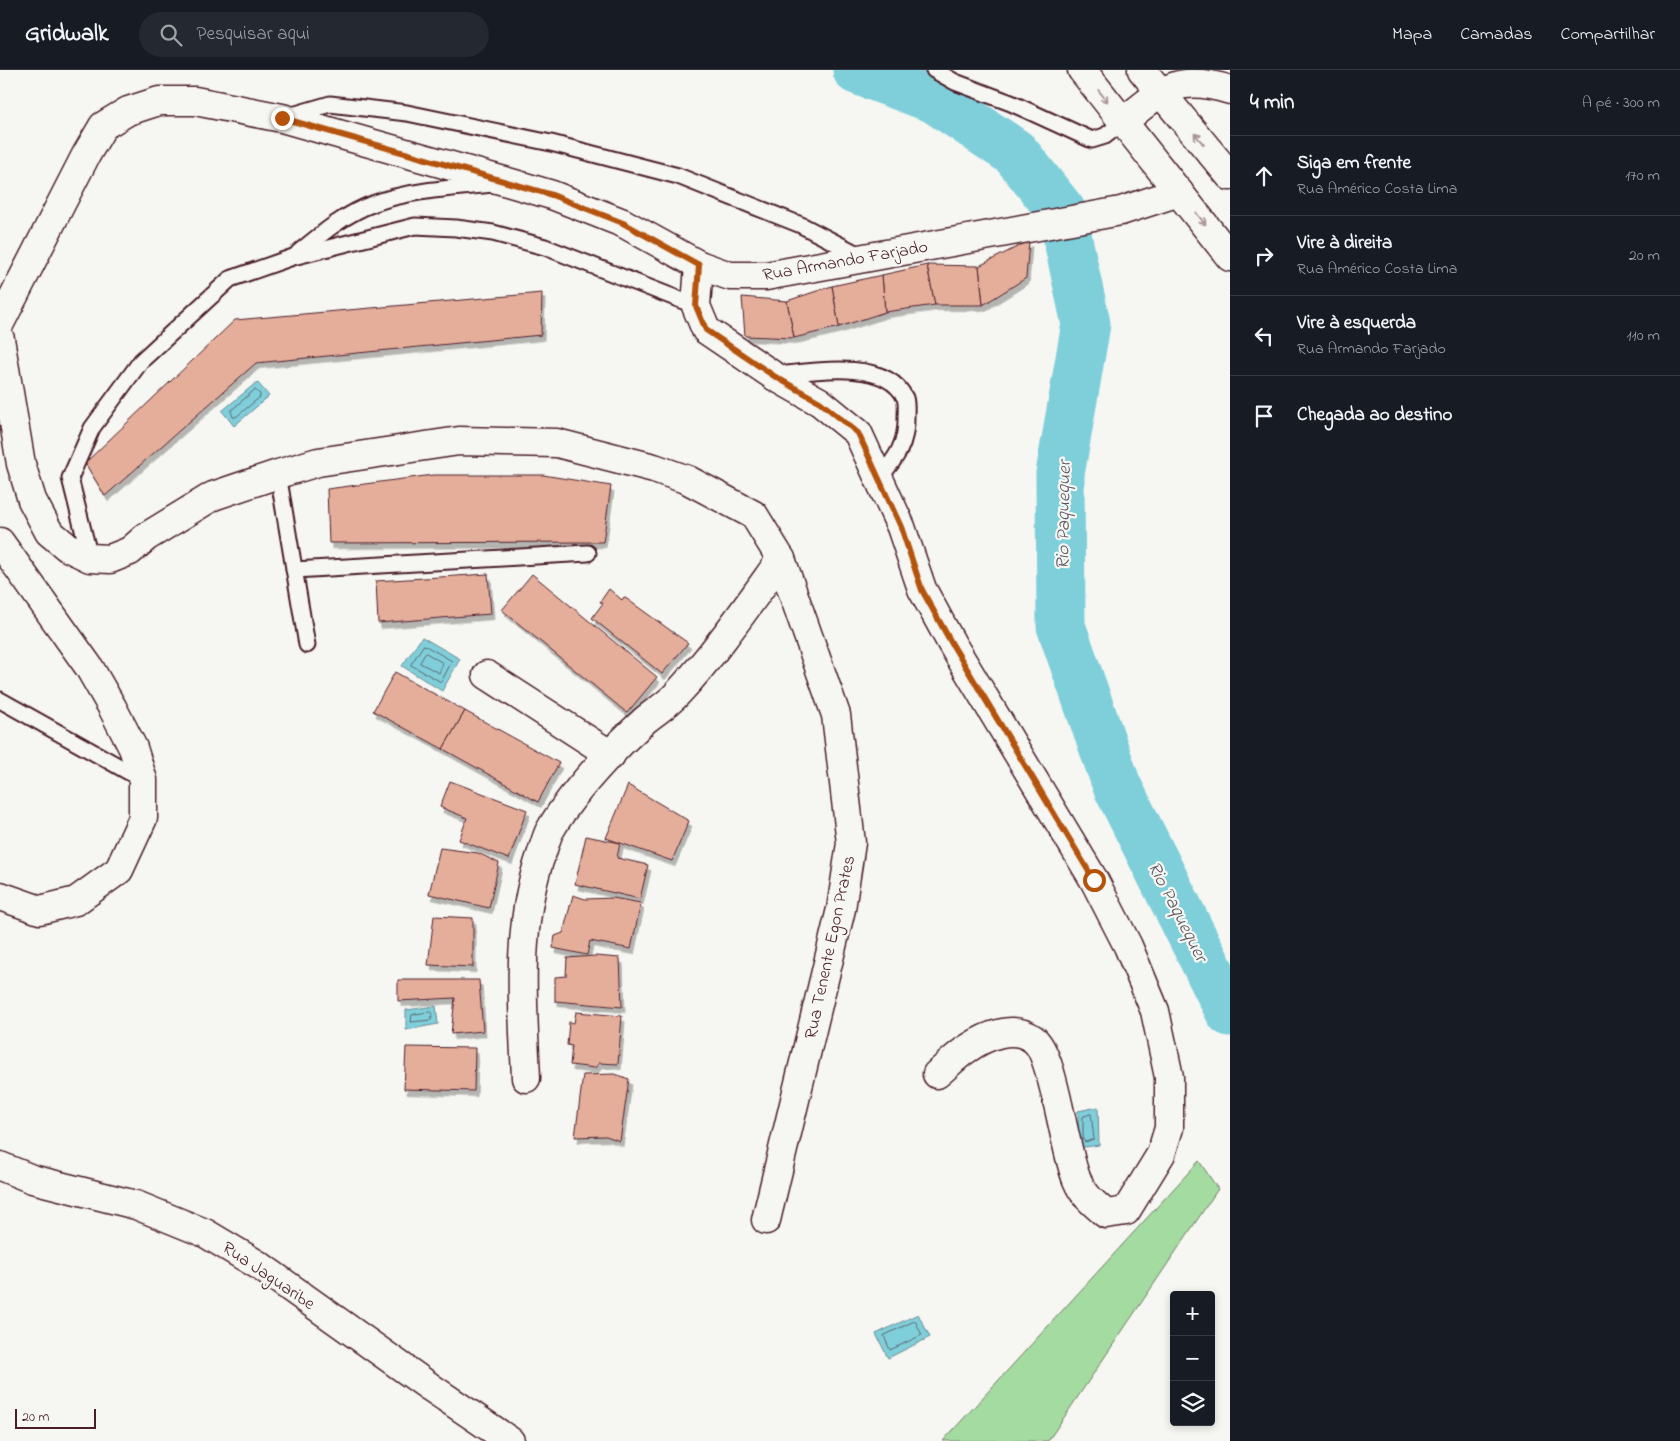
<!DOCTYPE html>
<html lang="pt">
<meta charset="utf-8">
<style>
:root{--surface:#171b24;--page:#242831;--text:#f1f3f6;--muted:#9ea1a6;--line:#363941}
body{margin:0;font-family:"Indie Flower",sans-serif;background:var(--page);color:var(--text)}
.controls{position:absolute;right:15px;bottom:15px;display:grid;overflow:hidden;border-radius:5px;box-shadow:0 2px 8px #0003}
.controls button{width:45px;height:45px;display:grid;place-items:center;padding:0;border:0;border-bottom:1px solid var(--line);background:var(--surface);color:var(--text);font:25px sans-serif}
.scale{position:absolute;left:15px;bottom:12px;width:81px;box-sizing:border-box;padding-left:5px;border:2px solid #4a1f2b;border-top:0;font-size:14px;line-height:18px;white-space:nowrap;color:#4a1f2b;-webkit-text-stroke:4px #f6f6f2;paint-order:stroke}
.stop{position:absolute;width:15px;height:15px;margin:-11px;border:4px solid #b45309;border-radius:50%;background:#fff}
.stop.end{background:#b45309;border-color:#fff;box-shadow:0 1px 5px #0008}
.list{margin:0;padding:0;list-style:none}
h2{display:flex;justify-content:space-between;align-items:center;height:65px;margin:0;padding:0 20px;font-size:21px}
h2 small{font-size:16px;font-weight:400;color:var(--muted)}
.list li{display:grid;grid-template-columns:32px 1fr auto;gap:15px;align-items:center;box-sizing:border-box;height:80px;padding:0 20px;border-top:1px solid var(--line)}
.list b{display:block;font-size:19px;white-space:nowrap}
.list p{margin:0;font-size:16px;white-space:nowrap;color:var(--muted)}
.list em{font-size:16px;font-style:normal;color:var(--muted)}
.icon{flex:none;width:28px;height:28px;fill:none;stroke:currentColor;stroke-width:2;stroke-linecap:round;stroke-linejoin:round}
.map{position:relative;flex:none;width:1230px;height:1371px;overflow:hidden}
header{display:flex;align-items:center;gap:30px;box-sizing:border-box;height:70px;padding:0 25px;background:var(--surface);border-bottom:1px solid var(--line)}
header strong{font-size:24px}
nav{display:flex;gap:28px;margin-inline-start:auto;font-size:18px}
.search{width:350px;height:45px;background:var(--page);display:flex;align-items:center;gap:12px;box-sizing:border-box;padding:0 18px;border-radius:28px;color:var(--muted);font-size:19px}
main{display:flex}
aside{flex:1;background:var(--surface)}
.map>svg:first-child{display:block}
</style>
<header>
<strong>Gridwalk</strong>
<div class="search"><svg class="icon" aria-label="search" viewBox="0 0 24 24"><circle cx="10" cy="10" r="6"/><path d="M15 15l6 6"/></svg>Pesquisar aqui</div>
<nav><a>Mapa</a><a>Camadas</a><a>Compartilhar</a></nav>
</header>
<main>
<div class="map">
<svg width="1230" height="1371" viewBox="0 0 1230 1371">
<defs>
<filter id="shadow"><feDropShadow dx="3" dy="5.5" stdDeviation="0" flood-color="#0004"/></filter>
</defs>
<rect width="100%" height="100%" fill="#f6f6f2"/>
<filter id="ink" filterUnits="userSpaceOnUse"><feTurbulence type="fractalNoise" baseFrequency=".02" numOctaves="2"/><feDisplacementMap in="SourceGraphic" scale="10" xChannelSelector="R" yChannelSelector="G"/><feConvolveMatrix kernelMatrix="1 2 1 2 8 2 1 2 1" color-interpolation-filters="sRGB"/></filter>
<g filter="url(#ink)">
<polygon fill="#a3dba0" stroke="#767d66" points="1199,1091 1218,1119 1048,1371 943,1371"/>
<g fill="#7fcfda" stroke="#6a8994">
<polygon points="257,312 269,326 234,356 222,341"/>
<polygon points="422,567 460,589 442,621 402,596"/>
<polygon points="436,936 438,954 406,960 406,940"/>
<polygon points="1098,1037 1099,1075 1078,1078 1078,1041"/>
<polygon points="918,1244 930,1267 888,1288 876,1264"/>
</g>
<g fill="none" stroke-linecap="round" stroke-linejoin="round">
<g stroke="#5f6571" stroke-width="1">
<polygon points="255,320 260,324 260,327 236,347 233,347 231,341"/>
<polygon points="424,575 452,591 441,612 411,595"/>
<polygon points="426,583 443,593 439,603 420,593"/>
<polygon points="430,942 432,944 431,950 411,952 412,945"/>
<polygon points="1091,1044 1094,1069 1085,1072 1083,1070 1083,1047"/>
<polygon points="915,1251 922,1265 890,1280 884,1266"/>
</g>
<polyline stroke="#7fcfda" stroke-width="49" points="857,0 935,29 1015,83 1062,142 1086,254 1060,404 1061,556 1117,716 1230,942"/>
</g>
<g fill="#e4ae9a" stroke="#4a1f2b" filter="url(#shadow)">
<polygon points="1029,171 1026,208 983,235 979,196"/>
<polygon points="927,195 935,235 885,242 882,205"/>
<polygon points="927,195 979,196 983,235 935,235"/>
<polygon points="882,205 885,242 839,257 832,216"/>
<polygon points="832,216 839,257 794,268 787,231"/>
<polygon points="542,223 541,265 256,293 105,426 85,393 235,250"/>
<polygon points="742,227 787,231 794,268 745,266"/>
<polygon points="433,405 543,405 611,416 603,472 329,473 327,419"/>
<polygon points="488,504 491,544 378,553 376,511"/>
<polygon points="532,504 657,607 627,643 502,540"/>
<polygon points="609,519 622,530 624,527 688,573 662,604 592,548 603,533 600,532"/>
<polygon points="395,602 465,641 443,679 373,641"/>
<polygon points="465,641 559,693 538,732 443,679"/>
<polygon points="450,711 527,740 509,789 459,770 467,748 440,737"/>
<polygon points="628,715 689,751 672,791 606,768"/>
<polygon points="586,766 620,773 617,788 648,795 640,829 575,814"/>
<polygon points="440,778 478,783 499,793 489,838 429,824"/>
<polygon points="573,825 585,829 613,828 641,833 631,879 590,871 587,885 553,878 555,866 563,863"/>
<polygon points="434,846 473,848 473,897 428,895"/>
<polygon points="595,886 620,888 622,937 555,931 555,907 566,906 567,888"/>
<polygon points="398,910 479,910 483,961 451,964 455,928 398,931"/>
<polygon points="576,942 622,946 618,994 599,993 595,998 570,995 572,976 567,975 569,952 574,953"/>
<polygon points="406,977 475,978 474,1021 404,1019"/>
<polygon points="614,1004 629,1009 620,1071 606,1066 575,1067 583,1005"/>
</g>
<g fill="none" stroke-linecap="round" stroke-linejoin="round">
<defs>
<g id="lane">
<polyline points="934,0 955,12 1011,33 1092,70 1105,66 1123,52"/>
<polyline points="289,46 330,34 407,43 551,73 678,106 801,155 861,186"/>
<path d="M298,183C321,164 346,143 375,133C409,120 456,118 492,114"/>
<path d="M778,305C813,301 887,288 905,328C907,333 906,341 906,347C907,373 896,389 879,408"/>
<polyline points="278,404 307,575"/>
<polyline points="90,488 70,408 92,358 141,291 230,209 293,187 415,156 456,158 493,163 545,177 696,236"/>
<polyline points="294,500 588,483"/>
<polyline points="0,630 143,710"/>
</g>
<g id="street">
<path d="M699,195L696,236L706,260L774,306L820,332L858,363L901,457L922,519L952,574L1094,810L1128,876L1155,941L1169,1007V1058L1161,1084L1126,1141L1106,1144C1094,1134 1083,1125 1077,1110C1064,1081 1054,983 1033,969C1013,954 986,966 967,979C956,986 947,996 937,1004"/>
<polyline points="0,269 21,394 32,430 49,462 67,477 90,488 110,489 130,481 146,467 213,426 278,404 318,392 459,371 557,373 654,398 688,410 754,445 781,489 836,645 851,773 841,839 766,1150"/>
<polyline points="487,605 611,685"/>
<path d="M526,1008C523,935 516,862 539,791C543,781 545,771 549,762C571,723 612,680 645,650C656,641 668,634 677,624C716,582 748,535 781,489"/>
</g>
<g id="secondary">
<path d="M1123,52C1162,20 1177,3 1230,20"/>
<polyline points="0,253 86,85 103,56 128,41 159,31 195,31 282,48 511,113 552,125 623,153 699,195 730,206 766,206 1121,141 1179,122"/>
<polyline points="0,472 89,597 112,637 133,678 143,710 143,748 119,800 76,831 40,840 0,826"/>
<polyline points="0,1096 32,1109 136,1135 205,1163 260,1196 430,1317 510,1371"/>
</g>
<g id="primary">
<polyline points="1082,0 1230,187"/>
<polyline points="1142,0 1230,106"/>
</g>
</defs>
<use href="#lane" stroke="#4a1f2b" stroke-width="19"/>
<use href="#street" stroke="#4a1f2b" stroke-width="31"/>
<use href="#secondary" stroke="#4a1f2b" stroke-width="31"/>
<use href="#primary" stroke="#4a1f2b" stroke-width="31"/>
<use href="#lane" stroke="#f6f6f2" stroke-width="15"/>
<use href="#street" stroke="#f6f6f2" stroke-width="28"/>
<use href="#secondary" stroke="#f6f6f2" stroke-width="28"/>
<use href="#primary" stroke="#f6f6f2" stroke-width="28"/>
</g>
<defs><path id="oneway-shaft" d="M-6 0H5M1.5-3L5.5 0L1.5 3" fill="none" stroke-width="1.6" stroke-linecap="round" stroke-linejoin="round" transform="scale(1.25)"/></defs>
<g stroke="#a99598">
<use href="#oneway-shaft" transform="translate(1103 26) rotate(52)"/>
<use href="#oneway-shaft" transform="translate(1199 69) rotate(-130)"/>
<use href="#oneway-shaft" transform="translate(1201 149) rotate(51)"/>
</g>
</g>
<g fill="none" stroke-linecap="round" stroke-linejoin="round" filter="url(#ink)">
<polyline stroke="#b45309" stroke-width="6" points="282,48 552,125 623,153 699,195 696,236 706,260 774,306 820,332 858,363 901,457 922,520 952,574 1094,810"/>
</g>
<g text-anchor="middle" stroke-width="4.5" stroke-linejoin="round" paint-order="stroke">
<g font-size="18" fill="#4a1f2b" stroke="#f6f6f2">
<text transform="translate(845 190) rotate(-10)" y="6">Rua Armando Farjado</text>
<text transform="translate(829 877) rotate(-78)" y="6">Rua Tenente Egon Prates</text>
<text transform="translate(269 1205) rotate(34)" y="6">Rua Jaguaribe</text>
</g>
<g font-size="19" font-style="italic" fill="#5a5460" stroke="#f6f6f2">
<text transform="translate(1062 445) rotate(-89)" y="7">Rio Paquequer</text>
<text transform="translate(1179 841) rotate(63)" y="7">Rio Paquequer</text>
</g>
</g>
</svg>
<div class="controls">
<button>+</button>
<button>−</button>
<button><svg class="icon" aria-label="layers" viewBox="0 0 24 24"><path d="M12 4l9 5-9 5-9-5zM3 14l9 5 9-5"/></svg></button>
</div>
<div class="scale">20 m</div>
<div class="stop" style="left:1094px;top:810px"></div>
<div class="stop end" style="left:282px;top:48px"></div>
</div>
<aside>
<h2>4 min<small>A pé · 300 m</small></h2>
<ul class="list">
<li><svg class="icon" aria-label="ahead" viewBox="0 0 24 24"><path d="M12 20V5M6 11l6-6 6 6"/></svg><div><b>Siga em frente</b><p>Rua Américo Costa Lima</p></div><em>170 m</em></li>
<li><svg class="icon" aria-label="right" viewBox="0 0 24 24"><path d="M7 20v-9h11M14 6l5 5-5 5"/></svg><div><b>Vire à direita</b><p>Rua Américo Costa Lima</p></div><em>20 m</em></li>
<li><svg class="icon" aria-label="left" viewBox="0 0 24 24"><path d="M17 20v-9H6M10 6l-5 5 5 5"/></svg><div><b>Vire à esquerda</b><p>Rua Armando Farjado</p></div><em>110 m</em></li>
<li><svg class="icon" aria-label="arrive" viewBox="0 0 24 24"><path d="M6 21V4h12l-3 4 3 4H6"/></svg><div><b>Chegada ao destino</b></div></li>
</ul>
</aside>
</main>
